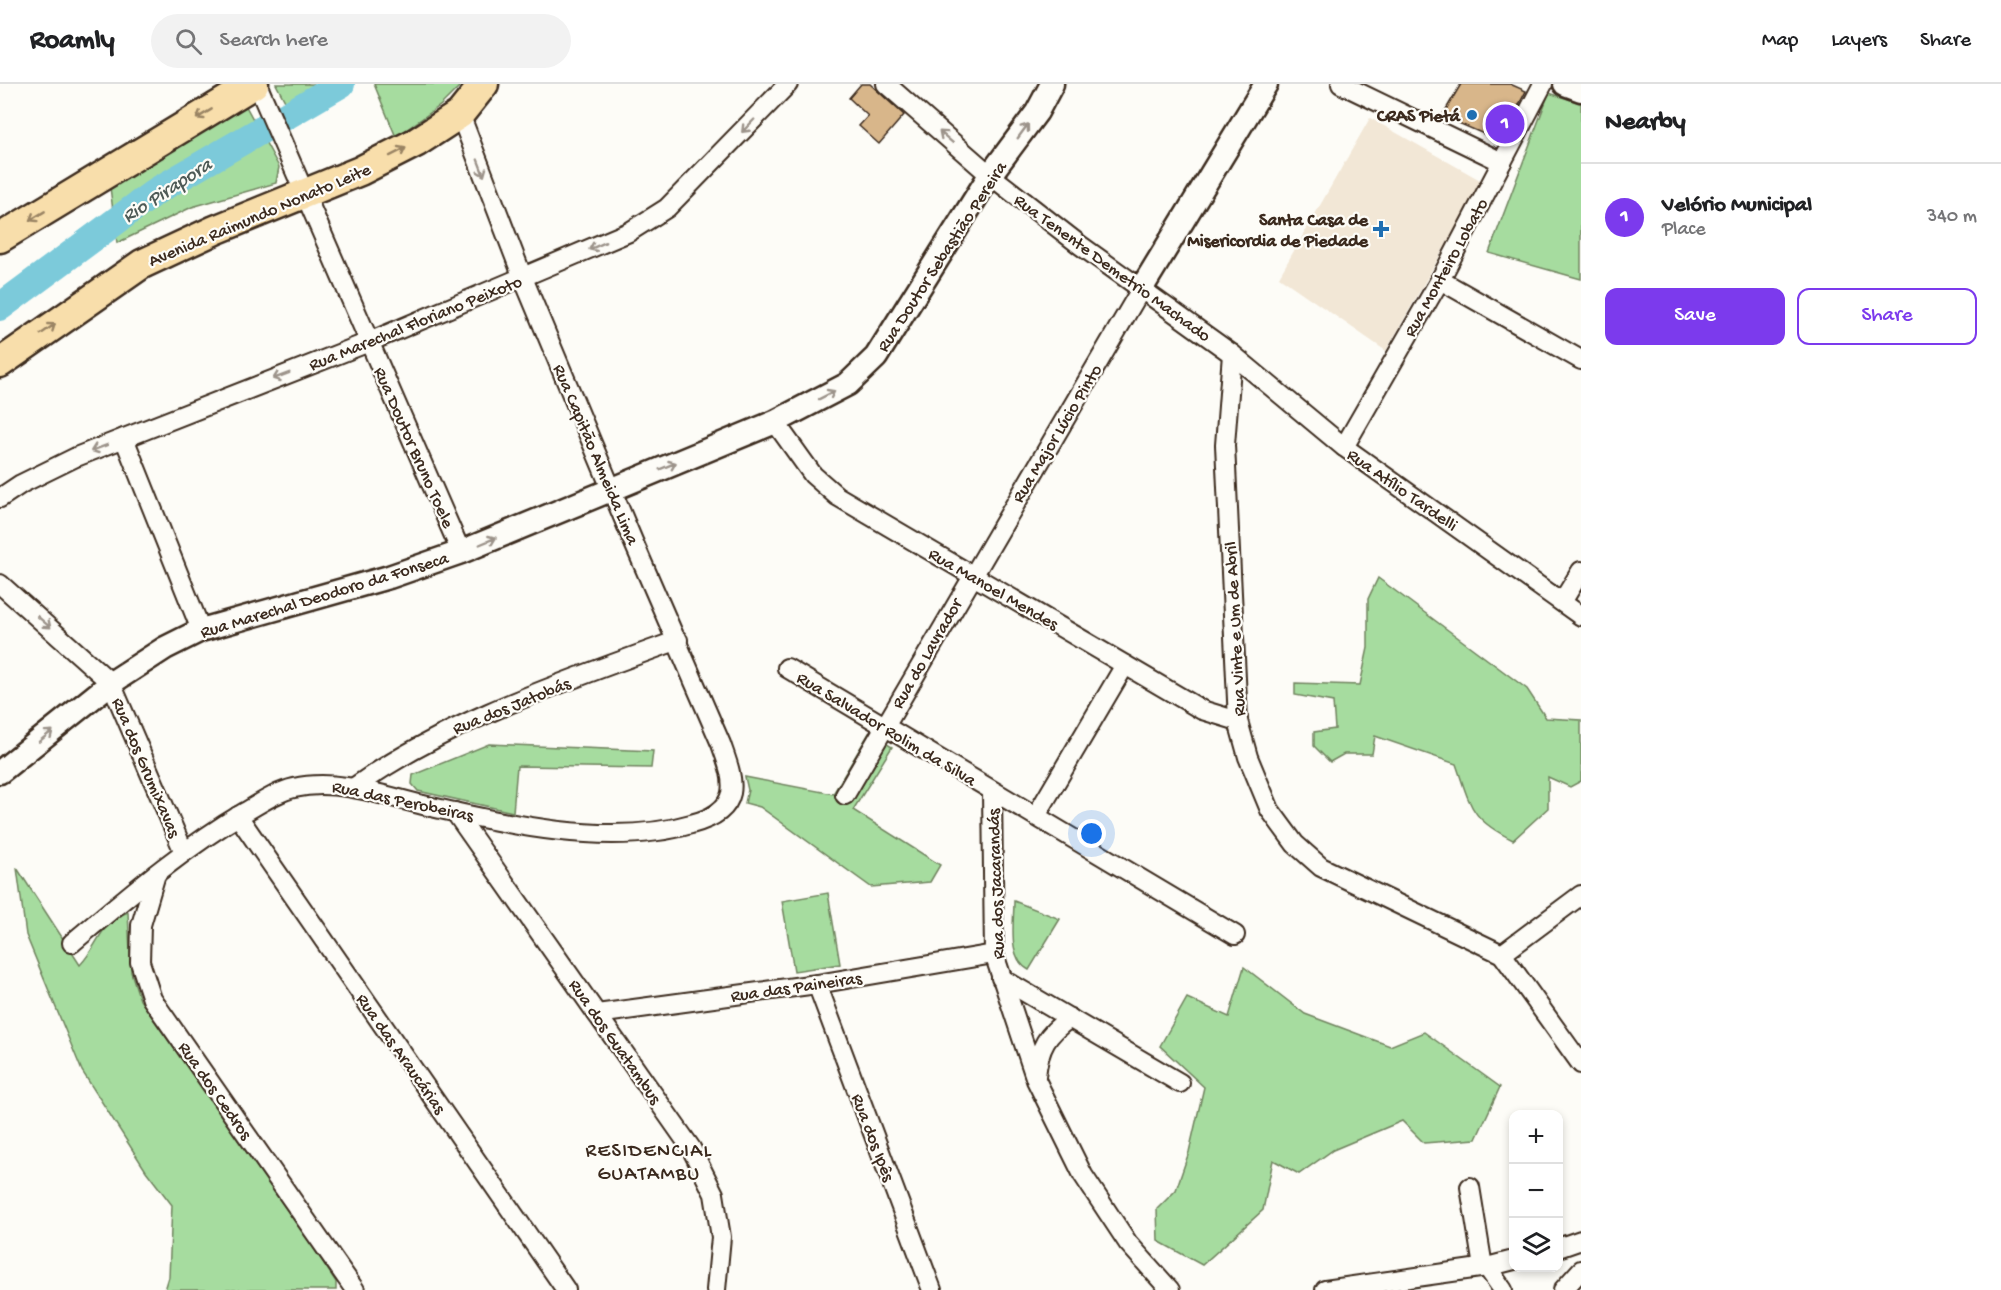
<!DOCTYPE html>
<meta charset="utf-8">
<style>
:root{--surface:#fff;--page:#f2f2f2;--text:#202124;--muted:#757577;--line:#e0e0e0;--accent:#7c3aed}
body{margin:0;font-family:"Gochi Hand",sans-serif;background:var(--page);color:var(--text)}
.controls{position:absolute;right:18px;bottom:18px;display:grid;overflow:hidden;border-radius:12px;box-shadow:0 3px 9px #0003}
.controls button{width:54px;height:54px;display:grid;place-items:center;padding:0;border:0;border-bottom:2px solid var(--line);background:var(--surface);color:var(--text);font:30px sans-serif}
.you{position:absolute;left:1092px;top:750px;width:21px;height:21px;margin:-15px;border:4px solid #fff;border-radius:50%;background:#1a73e8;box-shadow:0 0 0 9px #1a73e833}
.badge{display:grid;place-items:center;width:39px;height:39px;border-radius:50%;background:var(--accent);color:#fff;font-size:20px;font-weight:700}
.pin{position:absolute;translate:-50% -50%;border:3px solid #fff;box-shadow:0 2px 6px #0006}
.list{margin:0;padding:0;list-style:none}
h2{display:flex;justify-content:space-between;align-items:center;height:78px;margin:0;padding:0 24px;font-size:26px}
h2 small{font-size:20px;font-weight:400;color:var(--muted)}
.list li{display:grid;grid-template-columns:39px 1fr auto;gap:18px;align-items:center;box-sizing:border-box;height:108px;padding:0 24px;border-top:2px solid var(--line)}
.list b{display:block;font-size:22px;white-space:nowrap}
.list p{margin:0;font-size:20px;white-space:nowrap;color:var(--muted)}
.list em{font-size:20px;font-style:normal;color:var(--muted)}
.actions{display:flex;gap:12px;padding:18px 24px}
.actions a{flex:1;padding:14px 0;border:2px solid var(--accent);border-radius:12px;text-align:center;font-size:21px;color:var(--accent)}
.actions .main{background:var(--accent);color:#fff}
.icon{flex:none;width:33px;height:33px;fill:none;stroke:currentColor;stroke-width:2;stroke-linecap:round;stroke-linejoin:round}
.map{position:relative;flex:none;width:1581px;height:1206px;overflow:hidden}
header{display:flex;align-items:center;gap:36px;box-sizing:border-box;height:84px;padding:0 30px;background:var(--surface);border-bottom:2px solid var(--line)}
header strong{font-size:28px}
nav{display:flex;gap:33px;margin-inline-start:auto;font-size:21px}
.search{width:420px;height:54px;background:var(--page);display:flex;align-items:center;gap:15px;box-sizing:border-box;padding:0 21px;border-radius:33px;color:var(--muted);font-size:22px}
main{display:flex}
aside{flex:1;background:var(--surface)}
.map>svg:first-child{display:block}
</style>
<header>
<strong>Roamly</strong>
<div class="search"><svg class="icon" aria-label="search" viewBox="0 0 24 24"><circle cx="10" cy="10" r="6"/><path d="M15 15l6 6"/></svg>Search here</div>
<nav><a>Map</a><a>Layers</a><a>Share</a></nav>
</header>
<main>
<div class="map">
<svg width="1581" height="1206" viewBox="0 0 1581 1206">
<rect width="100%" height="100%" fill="#fdfcf7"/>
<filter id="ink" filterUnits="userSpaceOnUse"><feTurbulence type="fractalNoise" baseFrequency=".0167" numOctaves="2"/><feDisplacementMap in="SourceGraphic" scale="12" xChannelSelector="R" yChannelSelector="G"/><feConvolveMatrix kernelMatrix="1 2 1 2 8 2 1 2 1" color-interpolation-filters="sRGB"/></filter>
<g filter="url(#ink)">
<polygon fill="#f2e7d6" points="1370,34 1482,97 1386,267 1279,193"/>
<g fill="#a6dc9f" stroke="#70835e" stroke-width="1.5">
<polygon points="276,0 325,0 287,21"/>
<polygon points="374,0 462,0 441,21 396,53"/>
<polygon points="1549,9 1581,19 1581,195 1489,169"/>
<polygon points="242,15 279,83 276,99 192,123 117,159 109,95"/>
<path d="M1378,494L1527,605L1546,634L1581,636V697L1570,703L1548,693V724L1513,756C1470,735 1471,723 1456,680L1375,652L1372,670H1344L1330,678L1314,662V648L1335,645L1333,618L1295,611V599L1360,601L1368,564V515Z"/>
<polygon points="869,649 892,663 853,726 940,781 930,798 871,803 760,723 745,719 748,706 745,693 833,710"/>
<polygon points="489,660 653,667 651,684 517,682 513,728 418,707 412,700 413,691"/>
<path d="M17,784L80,881C99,861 99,839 128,828L131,888L140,916L311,1160L336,1198V1206H165L169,1193L172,1121L146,1087L82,987L26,851Z"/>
<polygon points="828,809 840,880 794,887 782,817"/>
<path d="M1014,817L1060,835L1029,886C1007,875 1014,839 1014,817Z"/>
<polygon points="1244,883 1305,930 1390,962 1424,948 1500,1003 1476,1055 1424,1059 1402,1037 1333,1066 1299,1090 1273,1076 1263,1126 1202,1181 1158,1157 1157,1125 1176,1106 1189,1068 1204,1003 1160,962 1187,914 1229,933"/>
</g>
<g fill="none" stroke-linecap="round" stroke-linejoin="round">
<polyline stroke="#7ccada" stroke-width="28" points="0,223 158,106 341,0"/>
</g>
<g fill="#d8b68a" stroke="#3b2a1e" stroke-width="1.5">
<polygon points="861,0 870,0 904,31 879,60 859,42 868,32 849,14"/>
<polygon points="1461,0 1510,0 1526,7 1500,57 1442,32"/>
</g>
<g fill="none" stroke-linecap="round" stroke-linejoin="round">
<defs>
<g id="minor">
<polyline points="257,0 461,468"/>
<polyline points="886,0 990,91 1080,161 1232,270 1344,363 1581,532"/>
<polyline points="1341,0 1502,78"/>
<polyline points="1440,196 1581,276"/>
<polyline points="1232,270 1225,361 1238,637 1248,673 1270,726 1295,760 1321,783 1502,870 1581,980"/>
<polyline points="775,338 813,391 837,412 1202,626 1238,637"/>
<polyline points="124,354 201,546"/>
<polyline points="1344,363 1440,196 1543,0"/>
<polyline points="0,414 21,400 76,373 369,258 629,148 667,124 788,0"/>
<polyline points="0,500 111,599 183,766"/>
<polyline points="1562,518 1581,487"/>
<polyline points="787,584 1235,851"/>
<path d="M353,704C452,634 565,598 678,556"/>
<polyline points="992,707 994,870 1036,996 1083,1091 1128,1159 1170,1206"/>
<polyline points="845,711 1140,207"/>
<polyline points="455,728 691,1064 714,1110 721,1153 716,1206"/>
<polyline points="238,732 566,1206"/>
<polyline points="1036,732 1125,581"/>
<polyline points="156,790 141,841 140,878 152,915 355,1206"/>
<path d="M72,859C128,812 182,765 245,728C261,719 276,708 294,704C337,694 381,711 423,721C504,740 610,764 691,740C707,736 727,728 731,709C734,693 726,675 721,660L633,457L523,194L460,30"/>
<polyline points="1502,870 1581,811"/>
<polyline points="1001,894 1180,999"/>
<polyline points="817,900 932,1206"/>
<polyline points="597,930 817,900 994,870"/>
<path d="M1036,992C1039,963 1047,950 1070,934"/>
<polyline points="1470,1103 1483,1183"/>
<polyline points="1558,1164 1581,1156"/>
<polyline points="1487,1183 1503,1206"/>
<polyline points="1325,1206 1487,1183 1514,1176"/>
<polyline points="1563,1206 1581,1186"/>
</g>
<g id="tertiary">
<polyline points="1565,0 1581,6"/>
<polyline points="1140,207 1266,0"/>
<polyline points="0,688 111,599 165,564 201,546 389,493 461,468 775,338 848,300 876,273 990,91 1037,28 1052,0"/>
</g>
<g id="primary">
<polyline points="0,154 254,0"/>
<polyline points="0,279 142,180 215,146 360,87 417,58 460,30 484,0"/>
</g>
</defs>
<use href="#minor" stroke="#3b2a1e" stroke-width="22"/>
<use href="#tertiary" stroke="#3b2a1e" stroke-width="27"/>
<use href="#primary" stroke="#3b2a1e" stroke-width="33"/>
<use href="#minor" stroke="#fdfcf7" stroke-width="18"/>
<use href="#tertiary" stroke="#fdfcf7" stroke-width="22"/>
<use href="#primary" stroke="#f8deab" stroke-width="28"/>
</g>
<defs><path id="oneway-shaft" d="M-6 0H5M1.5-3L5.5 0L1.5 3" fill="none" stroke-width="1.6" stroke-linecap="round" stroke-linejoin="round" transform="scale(1.5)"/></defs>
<g stroke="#9a8464">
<use href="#oneway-shaft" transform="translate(204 30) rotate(149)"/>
<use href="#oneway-shaft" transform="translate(398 68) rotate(-27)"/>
<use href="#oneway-shaft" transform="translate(37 132) rotate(149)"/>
<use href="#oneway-shaft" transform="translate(48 245) rotate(-35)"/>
</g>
<g stroke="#9c938a">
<use href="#oneway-shaft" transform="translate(748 42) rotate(134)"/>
<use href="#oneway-shaft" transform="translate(1023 47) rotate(-54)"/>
<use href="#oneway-shaft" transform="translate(946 53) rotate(-139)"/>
<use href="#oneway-shaft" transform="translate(481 84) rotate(69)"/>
<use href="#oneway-shaft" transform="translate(597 162) rotate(156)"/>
<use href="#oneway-shaft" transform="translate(281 292) rotate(159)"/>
<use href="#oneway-shaft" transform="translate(827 311) rotate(-27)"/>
<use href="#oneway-shaft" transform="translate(99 364) rotate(159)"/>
<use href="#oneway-shaft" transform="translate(668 382) rotate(-22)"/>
<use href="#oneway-shaft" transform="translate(488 457) rotate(-23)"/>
<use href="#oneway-shaft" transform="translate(44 538) rotate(41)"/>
<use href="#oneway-shaft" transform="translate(46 652) rotate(-39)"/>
</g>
</g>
<g fill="#1f6fb2" stroke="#fdfcf7" stroke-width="2">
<circle cx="1472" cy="31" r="6"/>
<path d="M1378 136h6v6h6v6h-6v6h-6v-6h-6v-6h6z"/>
</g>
<g text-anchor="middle" stroke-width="4.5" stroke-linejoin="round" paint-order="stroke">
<g font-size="18" font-weight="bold" fill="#3b2a1e" stroke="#fdfcf7" text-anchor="end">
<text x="1460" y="37">CRAS Pietá</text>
<text x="1368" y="141">Santa Casa de<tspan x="1368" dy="21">Misericordia de Piedade</tspan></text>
</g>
<g font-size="18" fill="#3b2a1e" stroke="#fdfcf7">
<text transform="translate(259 130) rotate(-23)" y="6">Avenida Raimundo Nonato Leite</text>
<text transform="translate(941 172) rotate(-57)" y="6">Rua Doutor Sebastião Pereira</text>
<text transform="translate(1113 183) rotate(36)" y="6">Rua Tenente Demetrio Machado</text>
<text transform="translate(1445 183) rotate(-61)" y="6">Rua Monteiro Lobato</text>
<text transform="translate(415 238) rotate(-22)" y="6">Rua Marechal Floriano Peixoto</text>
<text transform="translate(1056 349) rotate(-59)" y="6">Rua Major Lúcio Pinto</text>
<text transform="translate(415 363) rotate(66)" y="6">Rua Doutor Bruno Toele</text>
<text transform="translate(597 370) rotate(67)" y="6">Rua Capitão Almeida Lima</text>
<text transform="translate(1403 405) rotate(35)" y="6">Rua Atílio Tardelli</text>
<text transform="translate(994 504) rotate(30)" y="6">Rua Manoel Mendes</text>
<text transform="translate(324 510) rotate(-17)" y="6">Rua Marechal Deodoro da Fonseca</text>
<text transform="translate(1234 545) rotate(-93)" y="6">Rua Vinte e Um de Abril</text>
<text transform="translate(926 569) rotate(-60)" y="6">Rua do Lavrador</text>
<text transform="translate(511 621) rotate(-22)" y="6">Rua dos Jatobás</text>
<text transform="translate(887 644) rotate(31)" y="6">Rua Salvador Rolim da Silva</text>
<text transform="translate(147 683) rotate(67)" y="6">Rua dos Grumixavas</text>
<text transform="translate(403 716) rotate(12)" y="6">Rua das Perobeiras</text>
<text transform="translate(995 800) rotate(-92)" y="6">Rua dos Jacarandás</text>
<text transform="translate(796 902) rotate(-8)" y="6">Rua das Paineiras</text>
<text transform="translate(616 957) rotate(55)" y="6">Rua dos Guatambus</text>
<text transform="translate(402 969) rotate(55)" y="6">Rua das Araucárias</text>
<text transform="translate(216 1006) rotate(55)" y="6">Rua dos Cedros</text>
<text transform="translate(874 1053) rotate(69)" y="6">Rua dos Ipês</text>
</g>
<g font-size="20" font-style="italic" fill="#4e5a56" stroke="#fdfcf7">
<text transform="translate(166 105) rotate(-33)" y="7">Rio Pirapora</text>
</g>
<g font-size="20" letter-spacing="1.5" fill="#3b2a1e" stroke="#fdfcf7">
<text x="649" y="1072">RESIDENCIAL<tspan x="649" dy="23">GUATAMBU</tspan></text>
</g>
</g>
</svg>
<div class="controls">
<button>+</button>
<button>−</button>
<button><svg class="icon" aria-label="layers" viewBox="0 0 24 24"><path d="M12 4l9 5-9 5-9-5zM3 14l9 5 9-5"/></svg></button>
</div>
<div class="you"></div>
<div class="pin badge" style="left:1505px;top:40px">1</div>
</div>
<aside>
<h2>Nearby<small></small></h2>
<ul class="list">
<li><span class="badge">1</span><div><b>Velório Municipal</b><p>Place</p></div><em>340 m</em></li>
</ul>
<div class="actions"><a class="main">Save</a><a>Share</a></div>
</aside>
</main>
